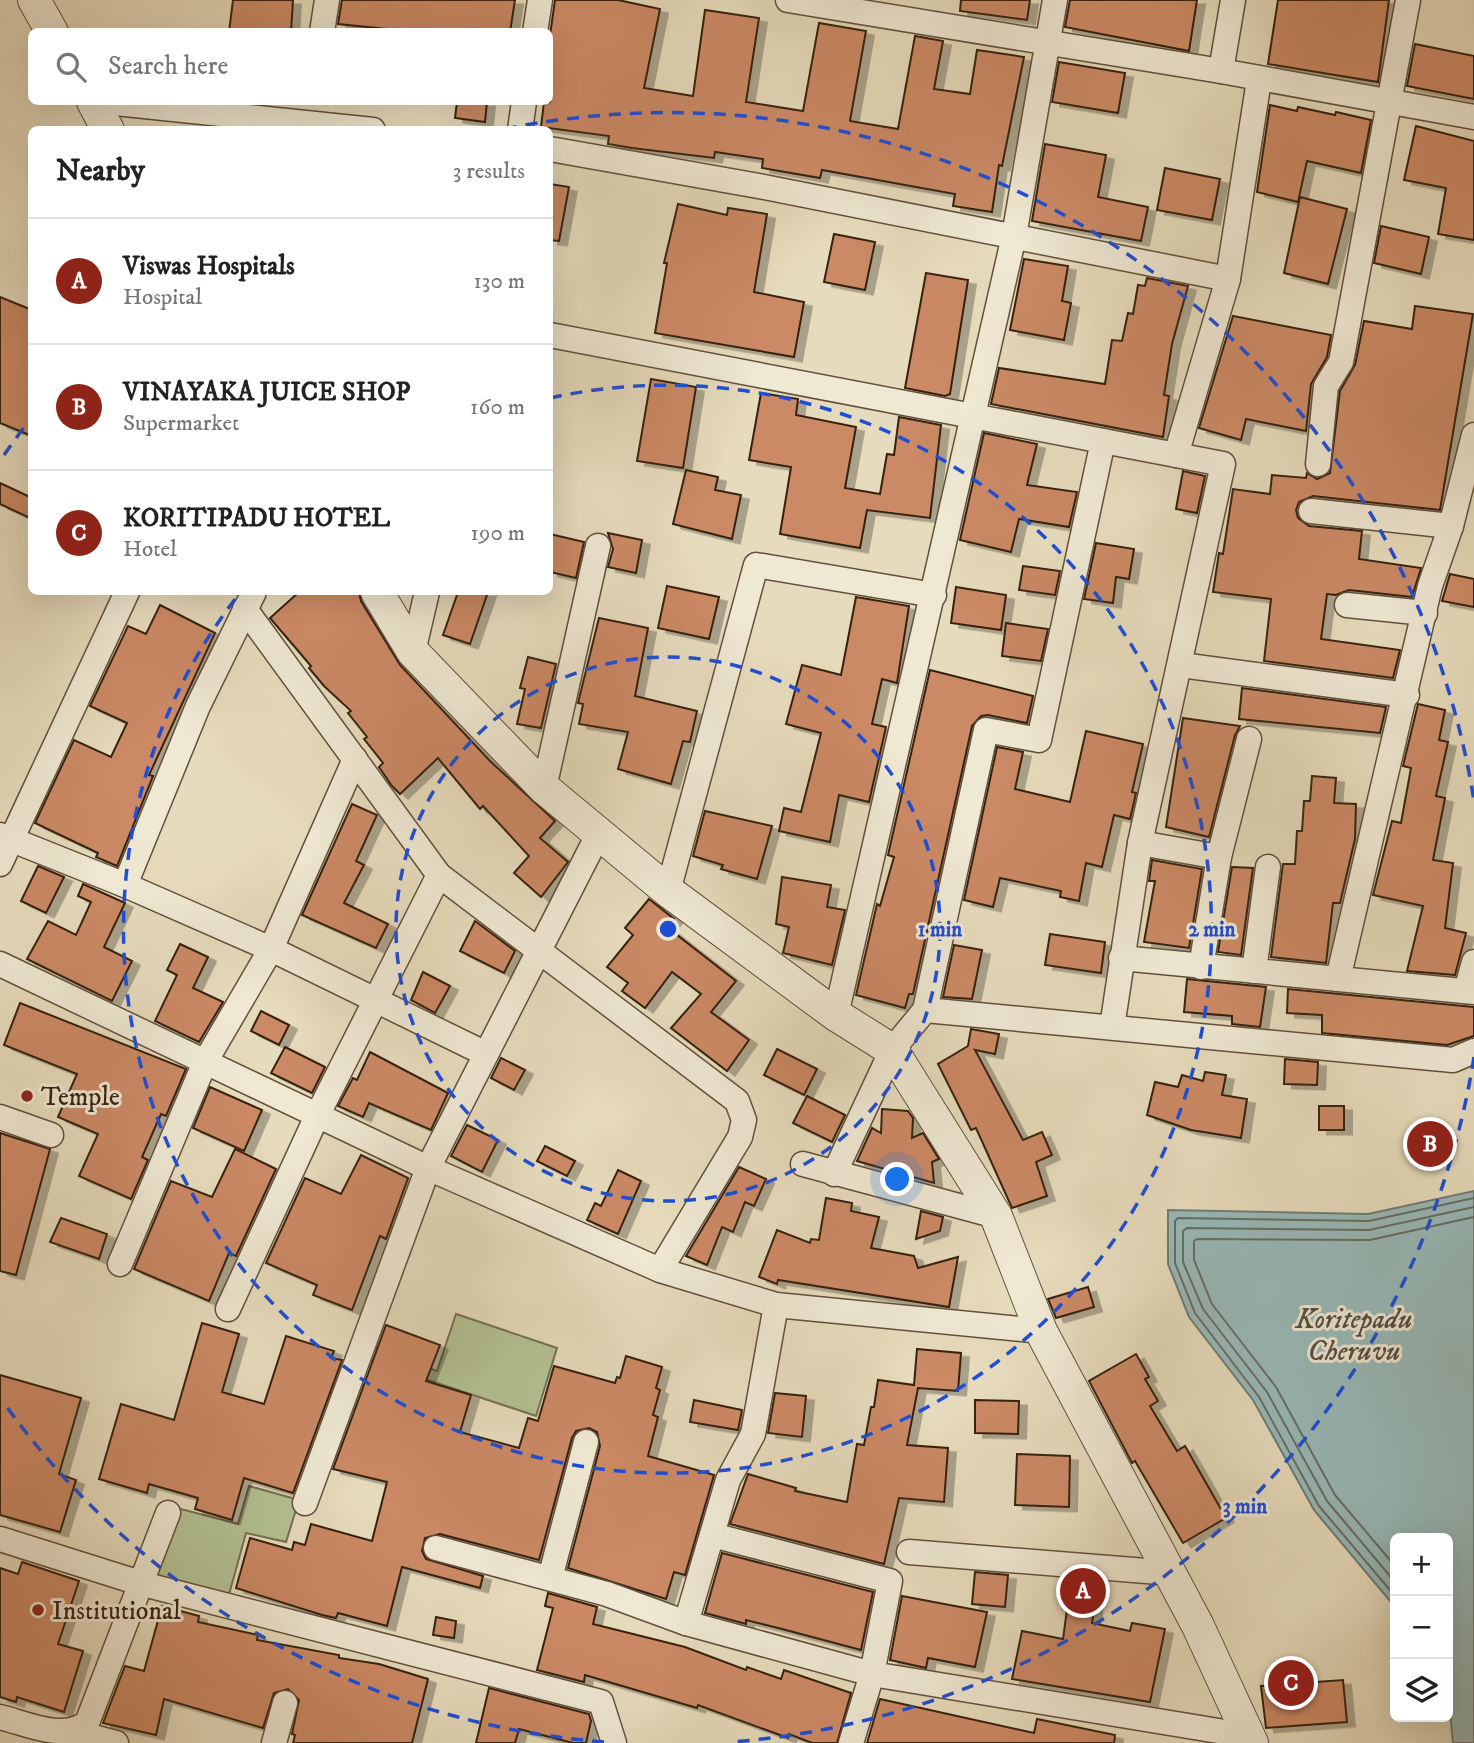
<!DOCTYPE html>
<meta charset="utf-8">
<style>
:root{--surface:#fff;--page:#f2f2f2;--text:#222;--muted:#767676;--line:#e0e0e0;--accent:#8f2418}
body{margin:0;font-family:"IM FELL DW Pica",serif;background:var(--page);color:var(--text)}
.controls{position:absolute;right:21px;bottom:21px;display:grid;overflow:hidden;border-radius:10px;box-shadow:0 7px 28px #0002}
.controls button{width:63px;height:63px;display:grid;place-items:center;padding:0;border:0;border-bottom:2px solid var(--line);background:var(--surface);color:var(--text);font:35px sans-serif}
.you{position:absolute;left:898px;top:1180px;width:24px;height:24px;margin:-18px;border:5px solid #fff;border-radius:50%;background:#1a73e8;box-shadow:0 0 0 10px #1a73e833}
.badge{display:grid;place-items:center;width:46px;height:46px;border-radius:50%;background:var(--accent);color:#fff;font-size:23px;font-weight:700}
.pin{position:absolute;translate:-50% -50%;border:4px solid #fff;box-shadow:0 2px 7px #0006}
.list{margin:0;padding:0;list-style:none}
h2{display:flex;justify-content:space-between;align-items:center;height:91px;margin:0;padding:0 28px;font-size:30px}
h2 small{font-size:23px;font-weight:400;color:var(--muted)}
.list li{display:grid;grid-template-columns:46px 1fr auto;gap:21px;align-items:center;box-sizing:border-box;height:126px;padding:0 28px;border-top:2px solid var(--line)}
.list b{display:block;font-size:26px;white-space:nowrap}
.list p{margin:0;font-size:23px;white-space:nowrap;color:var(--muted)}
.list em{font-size:23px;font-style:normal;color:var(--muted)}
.icon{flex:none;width:38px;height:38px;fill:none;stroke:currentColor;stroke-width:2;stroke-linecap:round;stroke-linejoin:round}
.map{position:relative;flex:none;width:1474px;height:1743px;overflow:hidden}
.search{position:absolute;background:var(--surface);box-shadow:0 7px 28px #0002;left:28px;top:28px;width:525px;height:77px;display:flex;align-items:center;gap:18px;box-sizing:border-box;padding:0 24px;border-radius:10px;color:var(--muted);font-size:26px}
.panel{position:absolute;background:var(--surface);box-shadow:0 7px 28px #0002;left:28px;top:126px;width:525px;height:469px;border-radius:10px}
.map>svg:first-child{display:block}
</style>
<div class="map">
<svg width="1474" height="1743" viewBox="0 0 1474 1743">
<defs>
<filter id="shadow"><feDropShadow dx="8" dy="4.5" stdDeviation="0" flood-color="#0004"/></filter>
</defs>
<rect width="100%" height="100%" fill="#e6dbbc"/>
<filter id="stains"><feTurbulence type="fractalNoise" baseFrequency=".00286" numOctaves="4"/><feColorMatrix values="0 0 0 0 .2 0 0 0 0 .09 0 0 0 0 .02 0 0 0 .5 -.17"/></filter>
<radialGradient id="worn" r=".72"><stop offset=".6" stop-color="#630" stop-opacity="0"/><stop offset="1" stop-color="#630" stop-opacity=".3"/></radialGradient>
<g fill="#b3c192" stroke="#747152" stroke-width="2">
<polygon points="456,1314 557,1348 536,1416 359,1357 363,1343 437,1371"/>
<polygon points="249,1486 299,1500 286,1542 246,1533 228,1598 155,1578 177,1508 238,1524"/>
</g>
<polygon fill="#98b9b8" stroke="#717c75" stroke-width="2" points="1474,1191 1474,1743 1453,1743 1448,1690 1448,1538 1395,1538 1395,1607 1314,1510 1253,1400 1189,1317 1168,1264 1168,1210 1368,1214"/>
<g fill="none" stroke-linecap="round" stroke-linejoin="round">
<g stroke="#676d64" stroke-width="2">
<polyline points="1395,1566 1335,1495 1276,1387 1212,1304 1194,1260 1194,1241 1197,1239 1370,1240 1474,1217"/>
<polyline points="1395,1582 1327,1501 1267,1392 1203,1309 1183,1262 1183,1231 1187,1228 1369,1230 1474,1207"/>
<polyline points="1395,1596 1319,1506 1259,1397 1195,1313 1175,1263 1175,1221 1178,1218 1369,1221 1474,1198"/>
</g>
</g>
<g fill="#cb8965" stroke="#362111" stroke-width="2" filter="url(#shadow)">
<polygon points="233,0 293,0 291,32 229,32"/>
<polygon points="342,0 515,0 510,32 417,32 338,24"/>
<polygon points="555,0 618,0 660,9 644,88 693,96 705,10 759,18 746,102 803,111 819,23 866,31 850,121 898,129 915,36 943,41 934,89 970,94 977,50 1024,57 1002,166 999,165 992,212 953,206 955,194 822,170 820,178 762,168 763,159 715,152 714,158 632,148 608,144 609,136 541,127 544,102 550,102 550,35"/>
<polygon points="961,0 1030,0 1027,20 960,11"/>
<polygon points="1070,0 1197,0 1189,51 1065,27"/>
<polygon points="1278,0 1389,0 1378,82 1268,64"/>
<polygon points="1415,44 1474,56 1474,99 1407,86"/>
<polygon points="1059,62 1125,73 1118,113 1052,102"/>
<polygon points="457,102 487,102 485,122 455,118"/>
<polygon points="1270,105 1297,111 1298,107 1335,115 1336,112 1371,120 1361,173 1307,161 1298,202 1257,192"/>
<polygon points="1416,126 1474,141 1474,240 1438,234 1446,188 1404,180"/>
<polygon points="1045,144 1106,155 1098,197 1148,207 1141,241 1032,221"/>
<polygon points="1165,168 1220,179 1212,220 1157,210"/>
<polygon points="550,184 569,187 559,241 550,240"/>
<polygon points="1300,197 1347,209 1328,284 1284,273"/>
<polygon points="678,204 727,215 728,208 767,214 754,292 804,302 794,357 655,333 667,263 664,263"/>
<polygon points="1381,226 1429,237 1421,274 1374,263"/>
<polygon points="834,234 875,242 865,290 824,282"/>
<polygon points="1024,259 1068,266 1062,301 1071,303 1064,340 1010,330"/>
<polygon points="926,273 968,280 950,394 945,396 905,388"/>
<polygon points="1147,278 1188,286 1172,344 1164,395 1169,396 1163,437 991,404 999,368 1105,384 1112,340 1122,341 1128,313 1133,314 1138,285 1145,286"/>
<polygon points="0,297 32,310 32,436 0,423"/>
<polygon points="1415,306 1473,314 1440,510 1313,496 1299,502 1296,510 1298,518 1309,526 1362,531 1359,559 1421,568 1412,597 1349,590 1336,595 1327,594 1321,639 1400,650 1393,678 1264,661 1271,599 1213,592 1219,553 1223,554 1233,489 1270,494 1272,475 1306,478 1307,473 1317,479 1330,473 1340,391 1355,365 1364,321 1412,329"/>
<polygon points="1233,316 1331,335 1327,357 1311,384 1306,431 1246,419 1241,440 1199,428"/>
<polygon points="651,379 696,387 683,468 637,461"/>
<polygon points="761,393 798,399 796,415 856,427 845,488 880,494 887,454 894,455 899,417 941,425 930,518 867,510 860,548 780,534 791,467 749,460"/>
<polygon points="984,433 1037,444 1027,485 1077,492 1069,527 1019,519 1011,552 960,540"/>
<polygon points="686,470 718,477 715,490 741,495 732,539 673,524"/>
<polygon points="1183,471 1205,476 1197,513 1176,509"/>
<polygon points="0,483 32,498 32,519 0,504"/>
<polygon points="608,533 642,540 636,573 608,567 613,549"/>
<polygon points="550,534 584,542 576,578 550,572"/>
<polygon points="1096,543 1134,549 1129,579 1116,577 1113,603 1084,599"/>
<polygon points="1023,566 1060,571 1055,595 1019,590"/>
<polygon points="1450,574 1474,579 1474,607 1442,601"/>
<polygon points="667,586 719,597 709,639 658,628"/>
<polygon points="956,587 1006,595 1001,630 951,623"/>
<polygon points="299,592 359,592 361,601 400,665 490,761 555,821 540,838 568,862 541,897 514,873 529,856 483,806 480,809 438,758 400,794 392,786 379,767 383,763 364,739 367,737 348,713 351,711 324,686 309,668 311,666 270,618"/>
<polygon points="458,592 488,592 470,644 443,635"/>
<polygon points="856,597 909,606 897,683 882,679 872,724 886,727 869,802 839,795 830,842 779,831 784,808 801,812 821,733 786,724 802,665 841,675"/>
<polygon points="160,605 215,633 149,775 153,776 117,866 96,857 98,853 35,823 74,740 111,757 127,723 90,706 128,626 146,634"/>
<polygon points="599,618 648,628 635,696 697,711 690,742 683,741 671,784 618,769 628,732 579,724 583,704 578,703"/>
<polygon points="1006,623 1048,629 1041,661 1002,656"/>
<polygon points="528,657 556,664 541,728 517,724 525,689 520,688"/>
<polygon points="930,670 1033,696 1027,723 988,715 981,716 972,726 913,994 909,994 905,1008 856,995 877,904 880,906 894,857 888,855"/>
<polygon points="1242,688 1386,707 1380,733 1239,719"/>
<polygon points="1418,704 1445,710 1439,740 1448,742 1436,796 1445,798 1433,860 1453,863 1445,928 1466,933 1455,975 1407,971 1423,906 1373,895 1392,821 1401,823 1411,768 1403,766"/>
<polygon points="1183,718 1240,726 1235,735 1209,837 1166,827"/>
<polygon points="1086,731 1143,744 1132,792 1136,793 1130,819 1114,815 1102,867 1086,863 1079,901 1060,897 1061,891 1000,878 993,907 964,900 997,747 1023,752 1015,789 1070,802"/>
<polygon points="1312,776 1336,778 1334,803 1356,804 1355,839 1340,903 1333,903 1326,963 1271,957 1283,864 1295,864 1297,831 1302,831 1304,801 1310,801"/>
<polygon points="352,804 377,815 356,861 364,865 344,903 388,924 376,948 302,915"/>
<polygon points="705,811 772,826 757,879 721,869 723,865 693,856"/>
<polygon points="1152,860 1202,869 1189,948 1144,942 1155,881 1149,881"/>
<polygon points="38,866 64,877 46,913 21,901"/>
<polygon points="1232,867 1253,868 1241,955 1218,952"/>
<polygon points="782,877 831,885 827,907 845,910 832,965 783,953 789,927 776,924"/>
<polygon points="83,884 125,903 104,947 132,961 112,1001 27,959 48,921 76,935 91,902 78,896"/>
<polygon points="649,899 674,919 667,927 736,981 711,1012 749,1040 727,1071 671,1028 701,994 672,972 645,1008 622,991 628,983 607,967 633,935 625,928"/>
<polygon points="475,921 515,951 504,973 460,951"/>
<polygon points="1050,934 1105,942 1101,973 1045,965"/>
<polygon points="180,944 208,957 193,988 223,1002 199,1042 155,1021 177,975 167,970"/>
<polygon points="954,945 982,950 972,999 943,997"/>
<polygon points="423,972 450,986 435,1013 411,1000"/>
<polygon points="1187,979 1266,987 1260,1027 1232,1024 1232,1016 1184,1012"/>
<polygon points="1288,989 1474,1007 1474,1036 1447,1045 1322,1033 1322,1015 1287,1013"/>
<polygon points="20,1003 186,1069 166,1116 161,1114 142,1157 148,1160 131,1199 79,1176 98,1134 58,1117 77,1074 4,1045"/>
<polygon points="261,1011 289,1025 279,1045 251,1031"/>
<polygon points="971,1029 999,1034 995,1054 975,1050 1023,1140 1042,1132 1052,1155 1036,1162 1047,1196 1012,1208 976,1128 971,1130 938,1064 968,1046"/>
<polygon points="285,1047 325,1067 312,1093 271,1073"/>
<polygon points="777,1049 817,1069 804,1095 764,1075"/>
<polygon points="370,1052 448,1093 431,1130 369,1103 363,1117 338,1106 353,1078 357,1080"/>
<polygon points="501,1058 525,1070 514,1090 491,1078"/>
<polygon points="1285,1059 1318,1062 1317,1085 1284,1084"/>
<polygon points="1205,1072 1226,1075 1222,1095 1247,1099 1241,1138 1191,1130 1147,1115 1155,1082 1178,1087 1182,1075 1203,1081"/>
<polygon points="210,1087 262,1110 244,1151 193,1128"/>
<polygon points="807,1096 845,1115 832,1142 793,1123"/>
<rect x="1319" y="1106" width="25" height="24"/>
<polygon points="882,1109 908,1111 913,1118 912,1138 923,1133 939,1159 932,1162 934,1183 857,1161 872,1128 881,1133"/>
<polygon points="467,1125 498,1140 482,1172 451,1156"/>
<polygon points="0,1133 50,1149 16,1275 0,1271"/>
<polygon points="545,1146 575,1161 567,1176 537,1161"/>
<polygon points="235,1149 276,1169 236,1256 229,1253 209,1301 134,1269 171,1181 212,1197"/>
<polygon points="361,1155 408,1178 386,1239 380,1236 352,1310 313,1295 317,1285 266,1263 305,1178 341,1194"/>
<polygon points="739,1167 766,1179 754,1206 745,1202 733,1232 722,1227 707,1265 686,1256"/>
<polygon points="618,1170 641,1181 618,1234 587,1220 595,1203 601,1206"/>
<polygon points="826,1198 852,1203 851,1211 879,1217 871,1248 914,1256 918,1268 958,1257 949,1307 778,1280 777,1284 759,1277 777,1230 810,1243 811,1239 819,1240"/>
<polygon points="921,1211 943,1217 940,1231 916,1239"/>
<polygon points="61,1218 107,1234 99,1259 50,1242"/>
<polygon points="1088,1287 1094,1307 1056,1318 1048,1299"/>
<polygon points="202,1323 239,1334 222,1392 264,1404 286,1336 334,1351 331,1358 342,1360 293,1493 244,1478 232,1520 195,1509 198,1498 149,1484 147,1493 99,1479 121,1404 174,1420"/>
<polygon points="386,1325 440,1345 426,1381 471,1395 460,1432 519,1448 528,1418 538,1421 554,1366 615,1383 617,1377 620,1378 626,1356 662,1367 656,1388 660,1390 653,1415 658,1417 648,1456 714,1475 685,1575 674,1572 666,1599 568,1568 600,1446 597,1432 589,1428 576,1431 572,1438 539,1560 440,1534 425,1538 422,1551 426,1559 483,1576 480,1588 402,1567 387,1626 338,1613 336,1618 322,1615 236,1588 250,1538 292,1550 294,1542 305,1545 311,1524 372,1541 387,1482 333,1469"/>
<polygon points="917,1349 961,1353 958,1391 918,1388 907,1445 948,1448 944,1502 899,1498 884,1564 730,1524 748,1474 796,1488 795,1491 847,1502 857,1444 864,1445 871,1407 874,1407 878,1380 914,1385"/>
<polygon points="1136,1354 1149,1377 1145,1379 1158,1401 1150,1406 1177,1451 1185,1446 1226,1518 1183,1543 1135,1461 1132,1463 1089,1381"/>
<polygon points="0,1375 81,1398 59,1474 76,1480 60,1532 0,1515"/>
<polygon points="775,1393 806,1396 802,1437 768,1433"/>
<polygon points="694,1400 742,1410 738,1430 690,1422"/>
<polygon points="975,1400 1019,1401 1018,1434 975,1433"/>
<polygon points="1017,1454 1070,1456 1069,1507 1015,1505"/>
<polygon points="722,1553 873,1592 861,1650 782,1629 746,1620 746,1624 705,1613"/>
<polygon points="22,1562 79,1581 58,1644 83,1651 64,1712 17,1697 16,1702 0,1697 0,1568 18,1574"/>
<polygon points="975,1572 1008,1575 1005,1607 972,1604"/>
<polygon points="1071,1580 1098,1582 1092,1623 1130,1631 1132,1623 1165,1629 1150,1702 1012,1679 1022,1631 1063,1639"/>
<polygon points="548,1593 597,1607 593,1624 685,1647 746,1670 747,1667 781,1679 784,1670 851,1693 837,1743 812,1743 789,1734 788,1738 698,1705 697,1708 585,1675 584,1682 537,1670 553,1608 545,1606"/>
<polygon points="902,1596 987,1612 975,1667 928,1658 926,1668 890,1660"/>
<polygon points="162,1606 199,1616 198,1622 258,1635 257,1640 339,1655 339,1658 379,1664 428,1679 412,1743 293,1743 295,1735 292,1734 299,1700 288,1689 274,1693 263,1728 164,1699 156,1735 103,1723 125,1666 144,1671"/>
<polygon points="436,1617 456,1621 454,1638 433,1635"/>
<polygon points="1343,1680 1347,1722 1266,1728 1261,1686"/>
<polygon points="489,1688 589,1714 591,1721 586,1743 573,1743 519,1729 515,1743 476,1743"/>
<polygon points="880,1699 1034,1733 1037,1719 1115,1735 1114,1743 867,1743"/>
</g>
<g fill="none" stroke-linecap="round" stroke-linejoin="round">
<defs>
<g id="minor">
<polyline points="788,0 1221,71 1474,117"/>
<polyline points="322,32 327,0"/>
<polyline points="535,32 540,0"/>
<polyline points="1221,71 1233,0"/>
<polyline points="106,102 373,130"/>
<polyline points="520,130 524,102"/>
<polyline points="550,149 764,187 1228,279"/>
<polyline points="550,335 1223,464 1140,843 1112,1027"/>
<polyline points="1176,455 1228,279 1259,80"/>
<polyline points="1318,464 1326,386 1341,362 1408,0"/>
<polyline points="1311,511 1451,526"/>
<polyline points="1347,605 1425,613"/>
<polyline points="245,609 439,875 737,1101 744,1120 740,1137 660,1270"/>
<polyline points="413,652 427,592"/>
<polyline points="1181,665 1407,695"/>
<polyline points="544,788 598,546"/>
<polyline points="0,835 125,885 198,706 254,592"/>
<polyline points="1140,843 1219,857 1249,739"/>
<polyline points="0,864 127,592"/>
<polyline points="125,885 271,949 486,1054"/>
<polyline points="668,891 756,565 934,595"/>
<polyline points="1121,958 1474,992"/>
<polyline points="0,964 428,1168 660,1270 776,1305 1041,1331"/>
<polyline points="1201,967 1219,857"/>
<polyline points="1254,971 1268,867"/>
<polyline points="1338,979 1430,586 1451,526 1474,435"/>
<polyline points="1466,991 1474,962"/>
<polyline points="925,1010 986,730 1039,740 1103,441"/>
<polyline points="836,1015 1014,236 1055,0"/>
<polyline points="0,1117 51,1135"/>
<polyline points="803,1164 996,1216"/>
<polyline points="834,1174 892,1050 925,1010 1453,1060 1474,1051"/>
<polyline points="120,1264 205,1062 271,949 355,759"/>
<polyline points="228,1309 317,1116 439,875"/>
<polyline points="305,1503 428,1168 599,833"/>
<polyline points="0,1539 143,1584 601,1702 614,1743"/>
<polyline points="436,1548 607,1594 686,1623 872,1674 890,1581 712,1535"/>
<polyline points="909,1552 1171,1573"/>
<polyline points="550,1578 586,1442"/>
<polyline points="686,1623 728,1480 753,1434 776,1305"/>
<path d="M0,1717C28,1724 61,1741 87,1723L168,1513"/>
<polyline points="72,1742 75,1732 116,1743"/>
<polyline points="274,1743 285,1703"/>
<polyline points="851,1743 872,1674 1249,1736"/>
</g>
<g id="tertiary">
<polyline points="34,0 52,32"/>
<polyline points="93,102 108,130"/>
<polyline points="377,592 413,652 544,788 668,891 836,1015 892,1050 996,1216 1041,1331 1198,1626 1252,1743"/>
</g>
</defs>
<use href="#minor" stroke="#62503c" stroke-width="27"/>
<use href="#tertiary" stroke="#62503c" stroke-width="34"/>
<use href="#minor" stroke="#efe8d3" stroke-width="24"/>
<use href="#tertiary" stroke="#efe8d3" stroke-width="32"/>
</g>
<g fill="none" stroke="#1d4ed8" stroke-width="3.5" stroke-dasharray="12 9">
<circle cx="668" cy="929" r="272"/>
<path d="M550 398A544 544 0 1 1 239 594"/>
<path d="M1474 1057A816 816 0 0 1 732 1742M604 1742A816 816 0 0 1 4 1403M4 455A816 816 0 0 1 29 421M505 129A816 816 0 0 1 1474 801"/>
</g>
<g fill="#8f2418" stroke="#efe8d3" stroke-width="2.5">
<circle cx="27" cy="1096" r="7"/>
<circle cx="38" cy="1610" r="7"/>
</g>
<g text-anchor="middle" stroke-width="6" stroke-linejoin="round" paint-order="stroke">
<g font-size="26" fill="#362111" stroke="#efe8d3" text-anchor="start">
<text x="41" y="1105">Temple</text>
<text x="52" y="1619">Institutional</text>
</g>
<g font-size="28" font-style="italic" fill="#534f43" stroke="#efe8d3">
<text x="1354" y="1328">Koritepadu<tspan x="1354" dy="32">Cheruvu</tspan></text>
</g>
</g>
<circle cx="668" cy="929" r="10" fill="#1d4ed8" stroke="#efe8d3" stroke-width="3.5"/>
<g font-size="21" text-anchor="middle" font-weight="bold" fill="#1d4ed8" stroke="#efe8d3" stroke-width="6" stroke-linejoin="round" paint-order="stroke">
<text x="940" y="936">1 min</text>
<text x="1212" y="936">2 min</text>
<text x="1245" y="1513">3 min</text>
</g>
<rect width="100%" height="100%" filter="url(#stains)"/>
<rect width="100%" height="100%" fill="url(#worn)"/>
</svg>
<div class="controls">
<button>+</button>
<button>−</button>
<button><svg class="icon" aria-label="layers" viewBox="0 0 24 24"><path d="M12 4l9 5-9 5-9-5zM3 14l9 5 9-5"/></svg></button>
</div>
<div class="you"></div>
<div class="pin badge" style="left:1083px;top:1591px">A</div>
<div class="pin badge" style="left:1430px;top:1144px">B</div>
<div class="pin badge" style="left:1291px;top:1683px">C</div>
<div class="search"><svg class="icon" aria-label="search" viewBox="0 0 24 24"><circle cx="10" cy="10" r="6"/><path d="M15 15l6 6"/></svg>Search here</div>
<section class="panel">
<h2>Nearby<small>3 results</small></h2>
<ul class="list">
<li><span class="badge">A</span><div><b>Viswas Hospitals</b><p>Hospital</p></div><em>130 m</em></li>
<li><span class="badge">B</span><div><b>VINAYAKA JUICE SHOP</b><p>Supermarket</p></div><em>160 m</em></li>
<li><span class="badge">C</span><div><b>KORITIPADU HOTEL</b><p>Hotel</p></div><em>190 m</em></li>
</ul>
</section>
</div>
